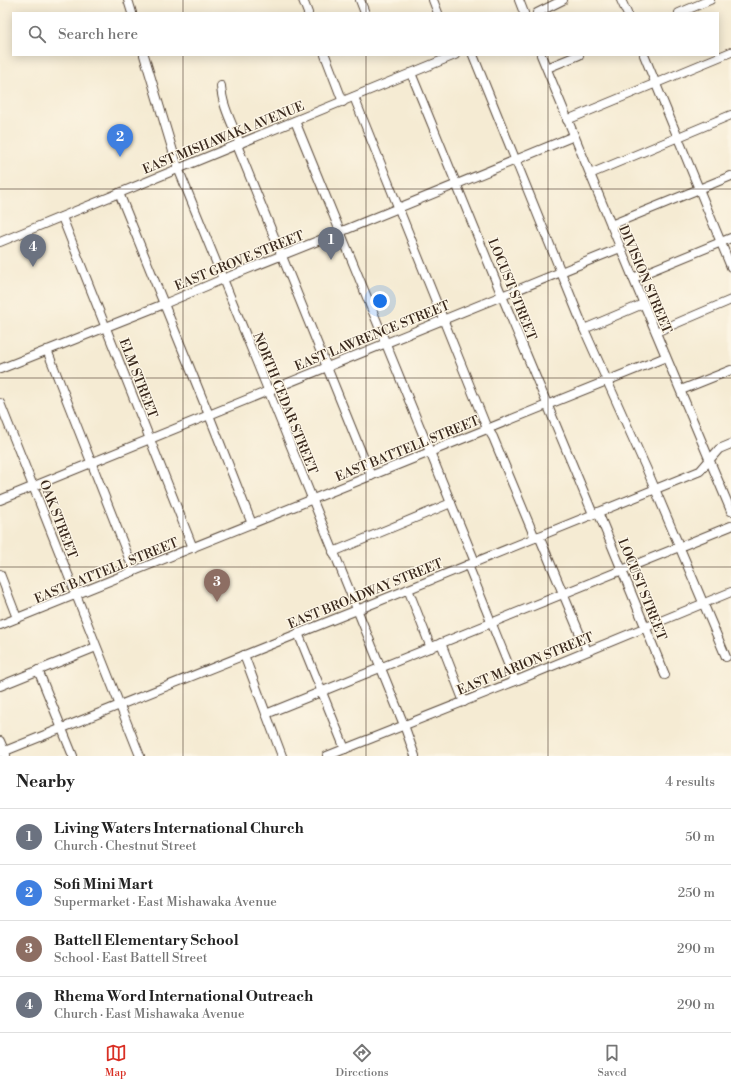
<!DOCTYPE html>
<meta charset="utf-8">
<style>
:root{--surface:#fff;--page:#f2f2f2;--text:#222;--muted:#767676;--line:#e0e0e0;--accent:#d93025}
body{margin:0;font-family:"Libre Bodoni",serif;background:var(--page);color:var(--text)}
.you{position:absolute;left:380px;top:301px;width:14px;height:14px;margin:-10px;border:3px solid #fff;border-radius:50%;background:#1a73e8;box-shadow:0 0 0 6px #1a73e833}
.badge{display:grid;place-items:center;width:26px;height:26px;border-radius:50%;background:var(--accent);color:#fff;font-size:13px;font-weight:700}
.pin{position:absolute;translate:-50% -33px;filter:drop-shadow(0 1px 2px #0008)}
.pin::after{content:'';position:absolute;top:21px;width:14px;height:12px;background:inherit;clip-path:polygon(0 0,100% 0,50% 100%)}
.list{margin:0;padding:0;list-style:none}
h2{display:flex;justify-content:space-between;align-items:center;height:52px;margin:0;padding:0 16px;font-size:17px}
h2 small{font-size:13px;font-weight:400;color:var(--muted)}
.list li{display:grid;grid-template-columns:26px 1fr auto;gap:12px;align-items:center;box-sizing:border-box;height:56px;padding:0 16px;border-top:1px solid var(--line)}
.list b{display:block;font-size:15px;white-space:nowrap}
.list p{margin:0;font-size:13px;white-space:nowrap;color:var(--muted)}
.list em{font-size:13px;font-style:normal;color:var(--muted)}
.icon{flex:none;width:22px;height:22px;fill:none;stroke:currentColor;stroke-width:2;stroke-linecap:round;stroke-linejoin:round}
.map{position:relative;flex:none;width:731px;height:756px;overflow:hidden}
.search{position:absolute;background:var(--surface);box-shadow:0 2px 10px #0003;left:12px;right:12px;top:12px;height:44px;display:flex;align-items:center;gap:10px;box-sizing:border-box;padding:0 14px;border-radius:0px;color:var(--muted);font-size:15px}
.sheet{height:276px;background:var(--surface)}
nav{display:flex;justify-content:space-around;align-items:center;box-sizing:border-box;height:56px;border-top:1px solid var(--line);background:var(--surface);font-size:11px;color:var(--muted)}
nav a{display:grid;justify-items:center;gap:2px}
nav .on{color:var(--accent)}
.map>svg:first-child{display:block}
</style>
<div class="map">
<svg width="731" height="756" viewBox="0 0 731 756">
<rect width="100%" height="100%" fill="#fcf5e5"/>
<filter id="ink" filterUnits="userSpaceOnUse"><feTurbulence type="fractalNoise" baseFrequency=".025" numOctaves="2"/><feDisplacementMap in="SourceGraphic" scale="8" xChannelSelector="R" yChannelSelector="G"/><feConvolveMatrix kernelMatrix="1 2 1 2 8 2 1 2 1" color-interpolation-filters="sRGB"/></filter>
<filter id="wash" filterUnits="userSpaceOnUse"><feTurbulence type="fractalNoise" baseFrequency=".012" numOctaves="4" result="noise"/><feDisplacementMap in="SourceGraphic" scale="16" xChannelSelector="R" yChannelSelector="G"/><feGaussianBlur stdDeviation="0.9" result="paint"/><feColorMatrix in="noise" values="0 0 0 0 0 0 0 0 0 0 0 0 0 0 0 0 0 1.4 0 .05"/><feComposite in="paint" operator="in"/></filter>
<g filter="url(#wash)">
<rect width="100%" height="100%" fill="#f5ebd3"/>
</g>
<g filter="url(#ink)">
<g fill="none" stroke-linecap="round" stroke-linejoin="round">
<defs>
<g id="minor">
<polyline points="128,0 132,13"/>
<polyline points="303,0 308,13"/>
<polyline points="360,0 365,13"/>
<polyline points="433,0 438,13"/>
<polyline points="519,0 524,13"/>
<polyline points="621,0 627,13"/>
<polyline points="537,13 563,0"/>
<polyline points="679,13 710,0"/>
<polyline points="144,55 178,168 404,725 415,756"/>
<polyline points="325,55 343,102"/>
<polyline points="473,55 584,329 647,470 726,657"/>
<polyline points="541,55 633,278 731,511"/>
<polyline points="644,55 731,267"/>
<polyline points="547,68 579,55"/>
<polyline points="411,73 502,296 593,514"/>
<path d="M221,86C222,106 233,125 240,144"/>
<polyline points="354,97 486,426 493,437 535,538"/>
<polyline points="567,120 731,52"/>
<polyline points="295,121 475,562"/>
<polyline points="237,145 371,476"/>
<polyline points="590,174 731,115"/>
<polyline points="119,193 209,415 252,524"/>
<polyline points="62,217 193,548"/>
<polyline points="611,225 731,176"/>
<polyline points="0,242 455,55"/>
<polyline points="633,278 731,238"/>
<polyline points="584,329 643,304"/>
<polyline points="656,332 731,300"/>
<polyline points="47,350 134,571"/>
<polyline points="0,369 164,304 223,279 340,232 574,136"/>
<polyline points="681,390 731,370"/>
<polyline points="0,403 140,756"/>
<polyline points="0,500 620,248"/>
<polyline points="598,512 665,675"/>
<polyline points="539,536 587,651"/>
<polyline points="333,552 451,503"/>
<polyline points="468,565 515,681"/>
<polyline points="0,574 17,618"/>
<polyline points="408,589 431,648"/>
<polyline points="0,625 666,357"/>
<polyline points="298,633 345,749"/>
<polyline points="441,643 464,702"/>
<polyline points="244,655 282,756"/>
<polyline points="38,670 73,756"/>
<polyline points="0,686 96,647"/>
<polyline points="266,714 731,526"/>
<polyline points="0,741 6,755"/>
<polyline points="0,753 357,610 700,471 719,449 731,444"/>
<polyline points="327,756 523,678 731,592"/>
</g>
</defs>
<use href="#minor" stroke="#574739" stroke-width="10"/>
<use href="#minor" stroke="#fff" stroke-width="8"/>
</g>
</g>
<path fill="none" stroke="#3b2a1e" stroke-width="1" stroke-opacity="0.55" d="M183,0V13M366,0V13M548,0V13M183,55V756M366,55V756M548,55V756M0,189H731M0,378H731M0,567H731"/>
<g text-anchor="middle" stroke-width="3" stroke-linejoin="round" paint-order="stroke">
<g font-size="13" fill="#3b2a1e" stroke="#fcf5e5">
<text transform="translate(223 137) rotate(-22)" y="5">EAST MISHAWAKA AVENUE</text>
<text transform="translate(239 260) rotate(-22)" y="5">EAST GROVE STREET</text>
<text transform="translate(646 279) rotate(67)" y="5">DIVISION STREET</text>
<text transform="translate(513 289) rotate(68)" y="5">LOCUST STREET</text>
<text transform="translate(372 335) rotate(-22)" y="5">EAST LAWRENCE STREET</text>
<text transform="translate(139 378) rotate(69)" y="5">ELM STREET</text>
<text transform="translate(286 403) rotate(68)" y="5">NORTH CEDAR STREET</text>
<text transform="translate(407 448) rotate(-22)" y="5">EAST BATTELL STREET</text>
<text transform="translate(59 519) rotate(69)" y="5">OAK STREET</text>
<text transform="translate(106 570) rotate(-22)" y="5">EAST BATTELL STREET</text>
<text transform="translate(643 589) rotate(68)" y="5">LOCUST STREET</text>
<text transform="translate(365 593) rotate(-22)" y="5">EAST BROADWAY STREET</text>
<text transform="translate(525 663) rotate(-22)" y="5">EAST MARION STREET</text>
</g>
</g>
</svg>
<div class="you"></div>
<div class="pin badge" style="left:331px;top:260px;background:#6b7280">1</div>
<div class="pin badge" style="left:120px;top:157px;background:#3f7fe0">2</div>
<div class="pin badge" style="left:217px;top:602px;background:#8d6e63">3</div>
<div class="pin badge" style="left:33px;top:267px;background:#6b7280">4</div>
<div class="search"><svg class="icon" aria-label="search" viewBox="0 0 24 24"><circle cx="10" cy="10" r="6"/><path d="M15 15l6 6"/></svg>Search here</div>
</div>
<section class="sheet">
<h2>Nearby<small>4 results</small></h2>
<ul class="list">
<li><span class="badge" style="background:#6b7280">1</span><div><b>Living Waters International Church</b><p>Church · Chestnut Street</p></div><em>50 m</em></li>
<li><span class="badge" style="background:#3f7fe0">2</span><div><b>Sofi Mini Mart</b><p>Supermarket · East Mishawaka Avenue</p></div><em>250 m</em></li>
<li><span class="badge" style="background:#8d6e63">3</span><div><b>Battell Elementary School</b><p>School · East Battell Street</p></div><em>290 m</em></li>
<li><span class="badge" style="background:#6b7280">4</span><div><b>Rhema Word International Outreach</b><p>Church · East Mishawaka Avenue</p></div><em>290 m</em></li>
</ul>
</section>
<nav>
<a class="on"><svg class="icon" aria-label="map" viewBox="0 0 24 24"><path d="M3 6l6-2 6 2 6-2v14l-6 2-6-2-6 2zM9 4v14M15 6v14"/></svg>Map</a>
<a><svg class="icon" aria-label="directions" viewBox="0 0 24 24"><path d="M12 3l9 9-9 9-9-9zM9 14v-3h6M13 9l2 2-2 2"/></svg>Directions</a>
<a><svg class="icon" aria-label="saved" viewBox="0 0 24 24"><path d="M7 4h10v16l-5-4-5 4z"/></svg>Saved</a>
</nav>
